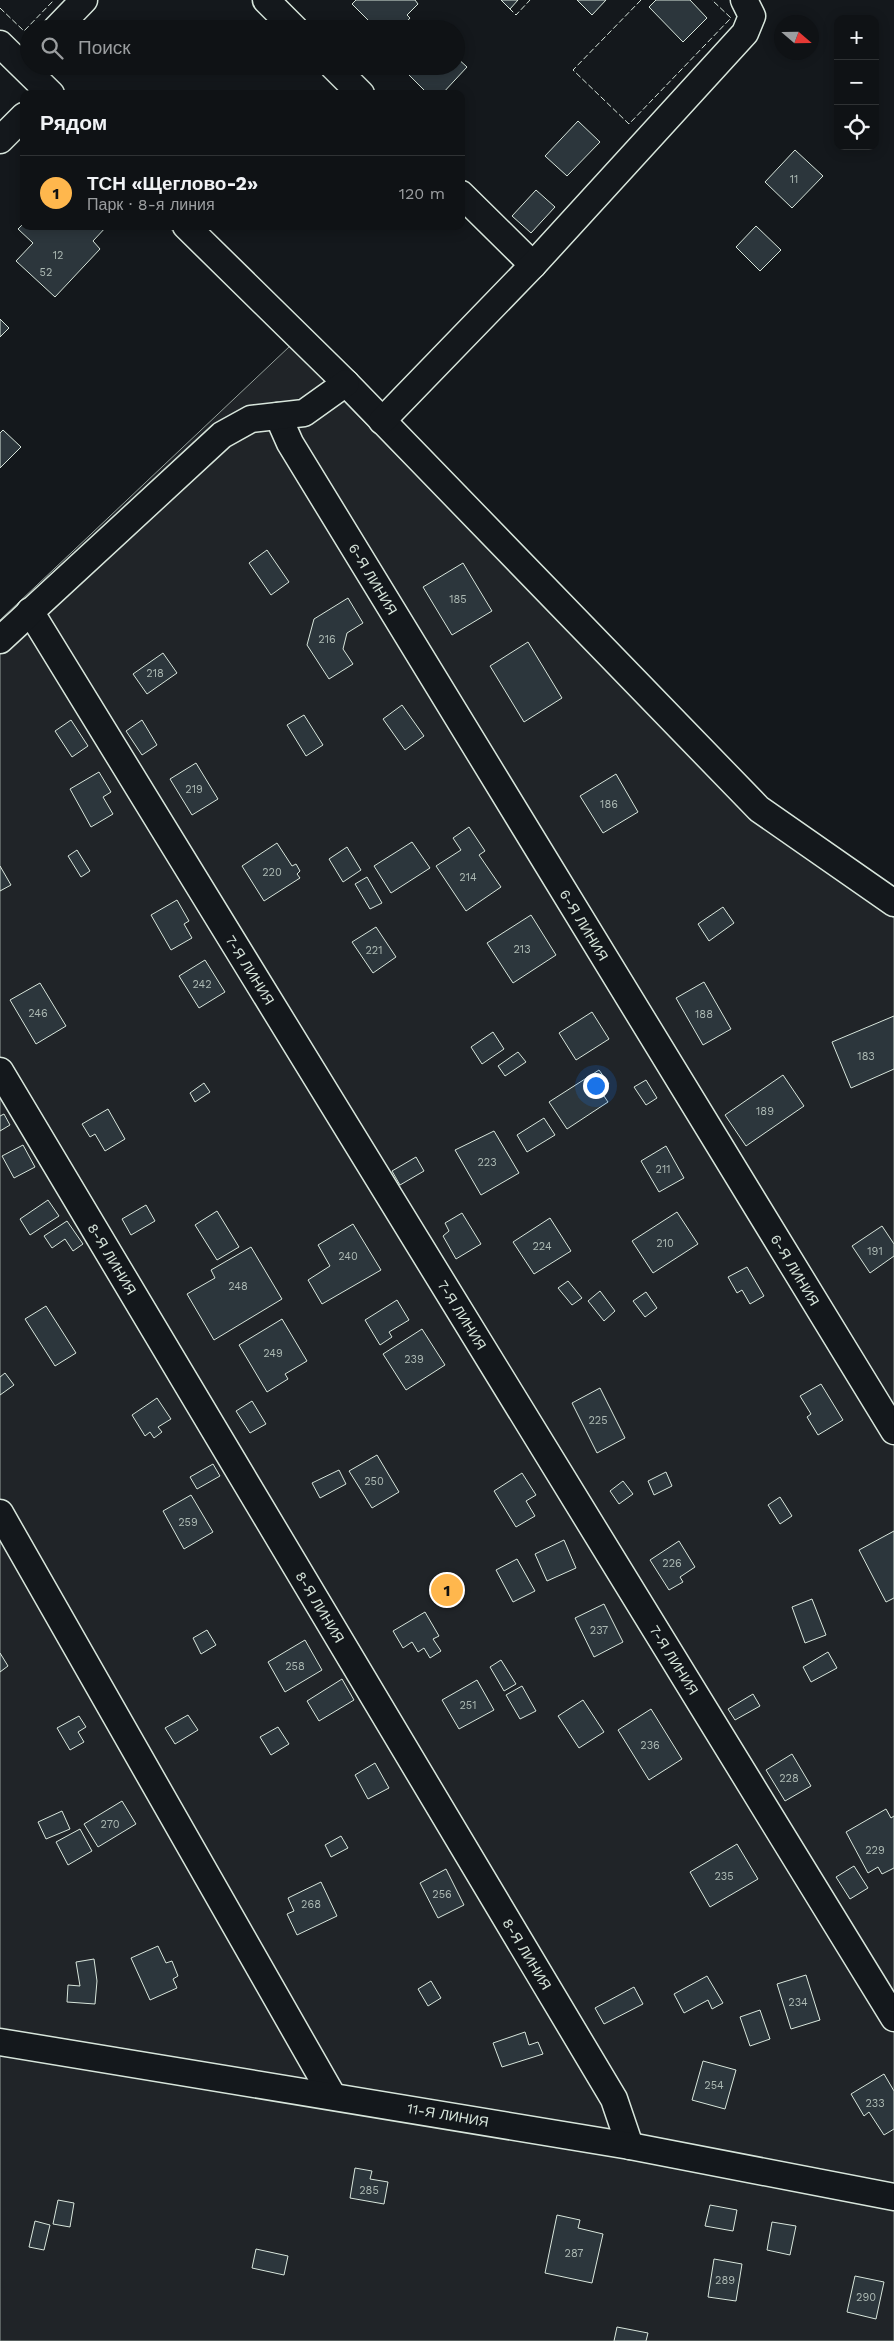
<!DOCTYPE html>
<html lang="ru">
<meta charset="utf-8">
<style>
:root{--surface:#0f1215;--page:#1d2022;--text:#f1f3f6;--muted:#9b9ea0;--line:#2f3234;--accent:#ffb74d}
body{margin:0;font-family:"Work Sans",sans-serif;background:var(--page);color:var(--text)}
.controls{position:absolute;right:15px;top:15px;display:grid;overflow:hidden;border-radius:10px;box-shadow:0 2px 12px #0003}
.controls button{width:45px;height:45px;display:grid;place-items:center;padding:0;border:0;border-bottom:1px solid var(--line);background:var(--surface);color:var(--text);font:25px sans-serif}
.compass{position:absolute;left:774px;top:15px;width:45px;height:45px;border-radius:50%;background:var(--surface);box-shadow:0 2px 12px #0003;rotate:110deg}
.you{position:absolute;left:595px;top:1085px;width:18px;height:18px;margin:-12px;border:4px solid #fff;border-radius:50%;background:#1a73e8;box-shadow:0 0 0 8px #1a73e833}
.badge{display:grid;place-items:center;width:32px;height:32px;border-radius:50%;background:var(--accent);color:#111;font-size:16px;font-weight:700}
.pin{position:absolute;translate:-50% -50%;border:2px solid #fff;box-shadow:0 1px 5px #0006}
.list{margin:0;padding:0;list-style:none}
h2{display:flex;justify-content:space-between;align-items:center;height:65px;margin:0;padding:0 20px;font-size:21px}
h2 small{font-size:16px;font-weight:400;color:var(--muted)}
.list li{display:grid;grid-template-columns:32px 1fr auto;gap:15px;align-items:center;box-sizing:border-box;height:75px;padding:0 20px;border-top:1px solid var(--line)}
.list b{display:block;font-size:19px;white-space:nowrap}
.list p{margin:0;font-size:16px;white-space:nowrap;color:var(--muted)}
.list em{font-size:16px;font-style:normal;color:var(--muted)}
.icon{flex:none;width:28px;height:28px;fill:none;stroke:currentColor;stroke-width:2;stroke-linecap:round;stroke-linejoin:round}
.map{position:relative;flex:none;width:894px;height:2341px;overflow:hidden}
.search{position:absolute;background:var(--surface);box-shadow:0 2px 12px #0003;left:20px;top:20px;width:445px;height:55px;display:flex;align-items:center;gap:12px;box-sizing:border-box;padding:0 18px;border-radius:28px;color:var(--muted);font-size:19px}
.panel{position:absolute;background:var(--surface);box-shadow:0 2px 12px #0003;left:20px;top:90px;width:445px;height:140px;border-radius:10px}
.map>svg:first-child{display:block}
</style>
<div class="map">
<svg width="894" height="2341" viewBox="0 0 894 2341">
<rect width="100%" height="100%" fill="#14181c"/>
<polygon fill="#202428" stroke="#939e99" points="290,346 751,818 894,918 894,2341 0,2341 0,620"/>
<g fill="#2c363c" stroke="#d8e6dc">
<polygon points="356,0 415,0 418,4 407,15 410,18 400,29 396,26 393,29 377,29 352,4"/>
<polygon points="501,0 518,0 510,9"/>
<polygon points="577,0 606,0 592,15"/>
<polygon points="656,0 690,0 707,18 683,42 649,7"/>
<polygon points="456,57 467,67 442,94 428,94 403,69 406,66 456,66"/>
<polygon points="578,121 600,142 567,176 545,156"/>
<polygon points="795,150 823,176 792,208 765,182"/>
<polygon points="536,190 555,207 531,233 512,216"/>
<polygon points="24,223 24,226 107,226 93,241 100,249 55,297 16,261 33,243 18,229"/>
<polygon points="756,226 781,250 760,271 736,247"/>
<polygon points="0,319 9,328 0,337"/>
<polygon points="3,430 21,447 0,468 0,433"/>
<polygon points="267,550 289,582 271,595 249,563"/>
<polygon points="463,563 492,611 452,635 423,587"/>
<polygon points="348,598 363,623 347,633 343,649 353,664 329,679 307,645 314,619"/>
<polygon points="528,642 562,698 524,722 490,666"/>
<polygon points="163,653 177,673 147,694 133,674"/>
<polygon points="402,705 424,736 405,750 383,719"/>
<polygon points="304,715 323,745 306,756 287,725"/>
<polygon points="71,720 88,746 72,757 55,731"/>
<polygon points="142,720 157,745 142,755 126,731"/>
<polygon points="196,763 218,799 192,815 170,779"/>
<polygon points="99,772 111,792 103,797 113,814 91,827 70,789"/>
<polygon points="616,774 638,812 603,833 580,796"/>
<polygon points="469,827 485,851 479,855 501,887 466,911 436,866 461,850 453,838"/>
<polygon points="412,842 430,868 391,893 374,866"/>
<polygon points="277,843 292,866 296,864 300,871 297,874 300,878 264,901 242,866"/>
<polygon points="347,847 361,870 343,882 329,859"/>
<polygon points="77,850 90,871 81,877 68,856"/>
<polygon points="0,866 11,885 0,891"/>
<polygon points="367,877 382,903 370,909 355,884"/>
<polygon points="177,900 189,921 184,924 192,938 171,950 151,915"/>
<polygon points="723,907 734,923 709,941 698,924"/>
<polygon points="531,915 556,955 513,983 487,943"/>
<polygon points="376,927 396,957 373,973 352,942"/>
<polygon points="205,960 225,992 199,1008 179,976"/>
<polygon points="704,982 731,1029 703,1045 676,998"/>
<polygon points="40,983 66,1026 36,1044 10,1000"/>
<polygon points="592,1012 609,1039 576,1060 559,1033"/>
<polygon points="894,1016 894,1069 851,1088 832,1042"/>
<polygon points="493,1032 504,1049 482,1064 471,1047"/>
<polygon points="518,1052 526,1062 505,1076 498,1066"/>
<polygon points="599,1070 609,1084 600,1090 608,1102 567,1129 549,1102"/>
<polygon points="783,1075 804,1106 746,1146 725,1115"/>
<polygon points="646,1080 657,1098 646,1105 634,1087"/>
<polygon points="204,1083 210,1092 195,1102 190,1093"/>
<polygon points="108,1109 125,1139 105,1151 95,1134 90,1137 82,1124"/>
<polygon points="4,1114 10,1125 0,1131 0,1116"/>
<polygon points="544,1118 555,1135 527,1152 517,1135"/>
<polygon points="494,1131 519,1173 481,1195 455,1150"/>
<polygon points="23,1145 35,1167 14,1178 2,1156"/>
<polygon points="666,1146 684,1178 659,1192 641,1161"/>
<polygon points="416,1157 424,1171 400,1185 392,1171"/>
<polygon points="48,1200 59,1216 30,1235 20,1219"/>
<polygon points="146,1205 155,1221 131,1235 122,1219"/>
<polygon points="217,1211 239,1247 217,1260 195,1225"/>
<polygon points="677,1212 698,1244 653,1273 632,1241"/>
<polygon points="462,1213 481,1244 456,1259 443,1236 449,1231 445,1223"/>
<polygon points="550,1218 571,1251 534,1274 513,1242"/>
<polygon points="67,1221 83,1244 73,1251 65,1239 52,1248 44,1236"/>
<polygon points="353,1224 381,1270 322,1304 308,1280 330,1266 318,1245"/>
<polygon points="882,1226 894,1244 894,1256 870,1273 852,1246"/>
<polygon points="251,1247 282,1299 214,1340 187,1294 215,1278 211,1270"/>
<polygon points="747,1267 764,1296 750,1304 742,1290 737,1293 728,1277"/>
<polygon points="568,1281 582,1298 572,1305 558,1288"/>
<polygon points="600,1291 615,1311 604,1321 588,1301"/>
<polygon points="646,1292 657,1308 645,1317 633,1301"/>
<polygon points="397,1300 409,1320 389,1332 392,1337 380,1345 365,1320"/>
<polygon points="46,1306 76,1353 55,1366 25,1319"/>
<polygon points="282,1319 307,1361 285,1374 288,1379 267,1392 239,1345"/>
<polygon points="422,1329 445,1365 406,1390 383,1354"/>
<polygon points="5,1373 14,1385 0,1395 0,1377"/>
<polygon points="821,1384 843,1420 818,1435 807,1417 811,1414 800,1396"/>
<polygon points="600,1388 625,1438 597,1453 572,1403"/>
<polygon points="157,1398 171,1419 158,1427 162,1432 154,1438 150,1432 145,1436 132,1415"/>
<polygon points="252,1401 266,1424 250,1433 236,1411"/>
<polygon points="377,1455 399,1492 372,1508 349,1471"/>
<polygon points="213,1464 220,1476 197,1489 190,1477"/>
<polygon points="339,1470 346,1484 320,1498 312,1483"/>
<polygon points="666,1472 672,1486 654,1495 648,1481"/>
<polygon points="522,1473 536,1495 526,1501 535,1516 516,1527 494,1491"/>
<polygon points="623,1481 633,1494 619,1504 610,1491"/>
<polygon points="191,1495 213,1532 184,1549 163,1511"/>
<polygon points="780,1497 792,1516 780,1524 768,1505"/>
<polygon points="894,1531 894,1598 886,1602 859,1550"/>
<polygon points="564,1540 576,1568 547,1581 535,1554"/>
<polygon points="679,1541 695,1567 680,1577 683,1582 669,1590 650,1560"/>
<polygon points="517,1559 535,1591 513,1602 496,1570"/>
<polygon points="812,1599 826,1635 805,1643 792,1607"/>
<polygon points="604,1604 623,1642 594,1657 575,1618"/>
<polygon points="425,1612 439,1636 433,1639 441,1651 430,1658 424,1648 418,1652 412,1642 403,1648 393,1631"/>
<polygon points="207,1630 216,1645 201,1654 193,1638"/>
<polygon points="305,1640 322,1670 285,1692 268,1662"/>
<polygon points="828,1652 837,1668 811,1682 803,1667"/>
<polygon points="0,1653 8,1666 0,1672"/>
<polygon points="501,1660 516,1684 504,1691 490,1667"/>
<polygon points="342,1679 354,1700 319,1721 307,1701"/>
<polygon points="477,1680 494,1710 459,1729 442,1700"/>
<polygon points="522,1686 536,1711 520,1719 506,1695"/>
<polygon points="753,1694 760,1706 735,1720 728,1709"/>
<polygon points="583,1700 604,1732 579,1748 558,1716"/>
<polygon points="651,1709 682,1759 649,1780 618,1730"/>
<polygon points="188,1715 198,1730 175,1744 165,1728"/>
<polygon points="79,1716 86,1727 78,1732 84,1742 70,1750 57,1728"/>
<polygon points="278,1727 289,1744 271,1755 260,1737"/>
<polygon points="792,1754 811,1786 785,1801 766,1770"/>
<polygon points="375,1763 389,1788 368,1799 355,1775"/>
<polygon points="122,1801 136,1824 98,1847 84,1824"/>
<polygon points="886,1809 891,1818 894,1816 894,1868 882,1874 878,1867 868,1873 846,1832"/>
<polygon points="62,1811 70,1829 46,1839 38,1822"/>
<polygon points="80,1829 92,1851 68,1865 56,1842"/>
<polygon points="341,1836 348,1848 331,1857 325,1845"/>
<polygon points="737,1844 758,1879 710,1907 690,1872"/>
<polygon points="854,1866 868,1888 850,1899 836,1877"/>
<polygon points="446,1869 464,1905 438,1918 420,1883"/>
<polygon points="321,1882 337,1916 297,1935 287,1914 294,1911 288,1898"/>
<polygon points="158,1946 166,1963 172,1961 178,1976 173,1979 177,1988 150,2000 131,1958"/>
<polygon points="94,1959 97,1981 95,2004 67,2002 68,1985 80,1986 76,1962"/>
<polygon points="806,1975 820,2020 791,2029 777,1984"/>
<polygon points="707,1976 723,2003 712,2009 708,2000 684,2013 674,1994"/>
<polygon points="431,1981 441,1998 428,2006 418,1989"/>
<polygon points="634,1987 643,2004 604,2024 595,2008"/>
<polygon points="760,2010 770,2039 750,2046 740,2017"/>
<polygon points="525,2032 529,2045 538,2042 543,2054 502,2067 493,2043"/>
<polygon points="703,2061 736,2070 725,2109 692,2100"/>
<polygon points="884,2074 894,2091 894,2129 884,2135 869,2112 864,2116 851,2094"/>
<polygon points="355,2168 372,2171 370,2179 388,2182 384,2204 350,2198"/>
<polygon points="58,2200 74,2203 70,2227 53,2224"/>
<polygon points="710,2205 737,2210 733,2231 705,2226"/>
<polygon points="557,2215 580,2220 578,2228 603,2234 592,2283 545,2273"/>
<polygon points="35,2221 50,2225 44,2250 29,2247"/>
<polygon points="772,2222 796,2226 790,2255 767,2250"/>
<polygon points="256,2249 288,2256 284,2275 252,2268"/>
<polygon points="714,2259 742,2264 736,2301 708,2297"/>
<polygon points="855,2276 884,2282 876,2319 847,2312"/>
<polygon points="617,2327 648,2333 646,2341 614,2341"/>
</g>
<g fill="none" stroke-linecap="round" stroke-linejoin="round">
<defs>
<g id="street">
<polyline points="266,0 295,29"/>
<polyline points="56,29 84,0"/>
<polyline points="0,44 51,94"/>
<polyline points="333,66 361,94"/>
<polyline points="0,140 24,116"/>
<polyline points="461,194 533,265"/>
<polyline points="186,226 346,383 759,809 894,903"/>
<polyline points="278,416 290,443 894,1431"/>
<polyline points="382,421 533,265 745,33 752,16 744,0"/>
<polyline points="30,611 894,2018"/>
<polyline points="0,640 222,435 251,419 304,413 346,383"/>
<polyline points="0,1071 614,2099 630,2146"/>
<polyline points="0,1513 332,2095"/>
<polyline points="0,2042 630,2146 894,2197"/>
</g>
</defs>
<use href="#street" stroke="#d8e6dc" stroke-width="29"/>
<use href="#street" stroke="#14181c" stroke-width="26"/>
<g stroke="#d8e6dc" stroke-width="1" stroke-dasharray="6 2.5" stroke-linecap="butt">
<polyline points="641,0 573,70 629,124 731,18 712,0"/>
<polyline points="0,8 24,31 54,0"/>
<polyline points="509,8 516,15 530,0"/>
<polyline points="0,63 31,94"/>
<polyline points="167,226 178,237"/>
</g>
</g>
<g text-anchor="middle" stroke-width="4" stroke-linejoin="round" paint-order="stroke">
<g font-size="11" fill="#adbab4">
<text x="794" y="183">11</text>
<text x="58" y="259">12</text>
<text x="46" y="276">52</text>
<text x="458" y="603">185</text>
<text x="327" y="643">216</text>
<text x="155" y="677">218</text>
<text x="194" y="793">219</text>
<text x="609" y="808">186</text>
<text x="272" y="876">220</text>
<text x="468" y="881">214</text>
<text x="522" y="953">213</text>
<text x="374" y="954">221</text>
<text x="202" y="988">242</text>
<text x="38" y="1017">246</text>
<text x="704" y="1018">188</text>
<text x="866" y="1060">183</text>
<text x="765" y="1115">189</text>
<text x="487" y="1166">223</text>
<text x="663" y="1173">211</text>
<text x="665" y="1247">210</text>
<text x="542" y="1250">224</text>
<text x="875" y="1255">191</text>
<text x="348" y="1260">240</text>
<text x="238" y="1290">248</text>
<text x="273" y="1357">249</text>
<text x="414" y="1363">239</text>
<text x="598" y="1424">225</text>
<text x="374" y="1485">250</text>
<text x="188" y="1526">259</text>
<text x="672" y="1567">226</text>
<text x="599" y="1634">237</text>
<text x="295" y="1670">258</text>
<text x="468" y="1709">251</text>
<text x="650" y="1749">236</text>
<text x="789" y="1782">228</text>
<text x="110" y="1828">270</text>
<text x="875" y="1854">229</text>
<text x="724" y="1880">235</text>
<text x="442" y="1898">256</text>
<text x="311" y="1908">268</text>
<text x="798" y="2006">234</text>
<text x="714" y="2089">254</text>
<text x="875" y="2107">233</text>
<text x="369" y="2194">285</text>
<text x="574" y="2257">287</text>
<text x="725" y="2284">289</text>
<text x="866" y="2301">290</text>
</g>
<g font-size="14" fill="#d8e6dc" stroke="#14181c">
<text transform="translate(373 579) rotate(59)" y="5">6-Я ЛИНИЯ</text>
<text transform="translate(584 925) rotate(59)" y="5">6-Я ЛИНИЯ</text>
<text transform="translate(250 970) rotate(58)" y="5">7-Я ЛИНИЯ</text>
<text transform="translate(112 1259) rotate(59)" y="5">8-Я ЛИНИЯ</text>
<text transform="translate(795 1270) rotate(59)" y="5">6-Я ЛИНИЯ</text>
<text transform="translate(462 1315) rotate(58)" y="5">7-Я ЛИНИЯ</text>
<text transform="translate(320 1607) rotate(59)" y="5">8-Я ЛИНИЯ</text>
<text transform="translate(674 1660) rotate(58)" y="5">7-Я ЛИНИЯ</text>
<text transform="translate(527 1954) rotate(59)" y="5">8-Я ЛИНИЯ</text>
<text transform="translate(448 2115) rotate(10)" y="5">11-Я ЛИНИЯ</text>
</g>
</g>
</svg>
<div class="controls">
<button>+</button>
<button>−</button>
<button><svg class="icon" aria-label="locate" viewBox="0 0 24 24"><circle cx="12" cy="12" r="6"/><path d="M12 2v4M12 18v4M2 12h4M18 12h4"/></svg></button>
</div>
<svg class="compass" viewBox="-18 -18 36 36"><path d="M0-13l5 13h-10z" fill="#e53935"/><path d="M0 13l5-13h-10z" fill="#9b9ea0"/></svg>
<div class="you"></div>
<div class="pin badge" style="left:447px;top:1590px">1</div>
<div class="search"><svg class="icon" aria-label="search" viewBox="0 0 24 24"><circle cx="10" cy="10" r="6"/><path d="M15 15l6 6"/></svg>Поиск</div>
<section class="panel">
<h2>Рядом<small></small></h2>
<ul class="list">
<li><span class="badge">1</span><div><b>ТСН «Щеглово-2»</b><p>Парк · 8-я линия</p></div><em>120 m</em></li>
</ul>
</section>
</div>
